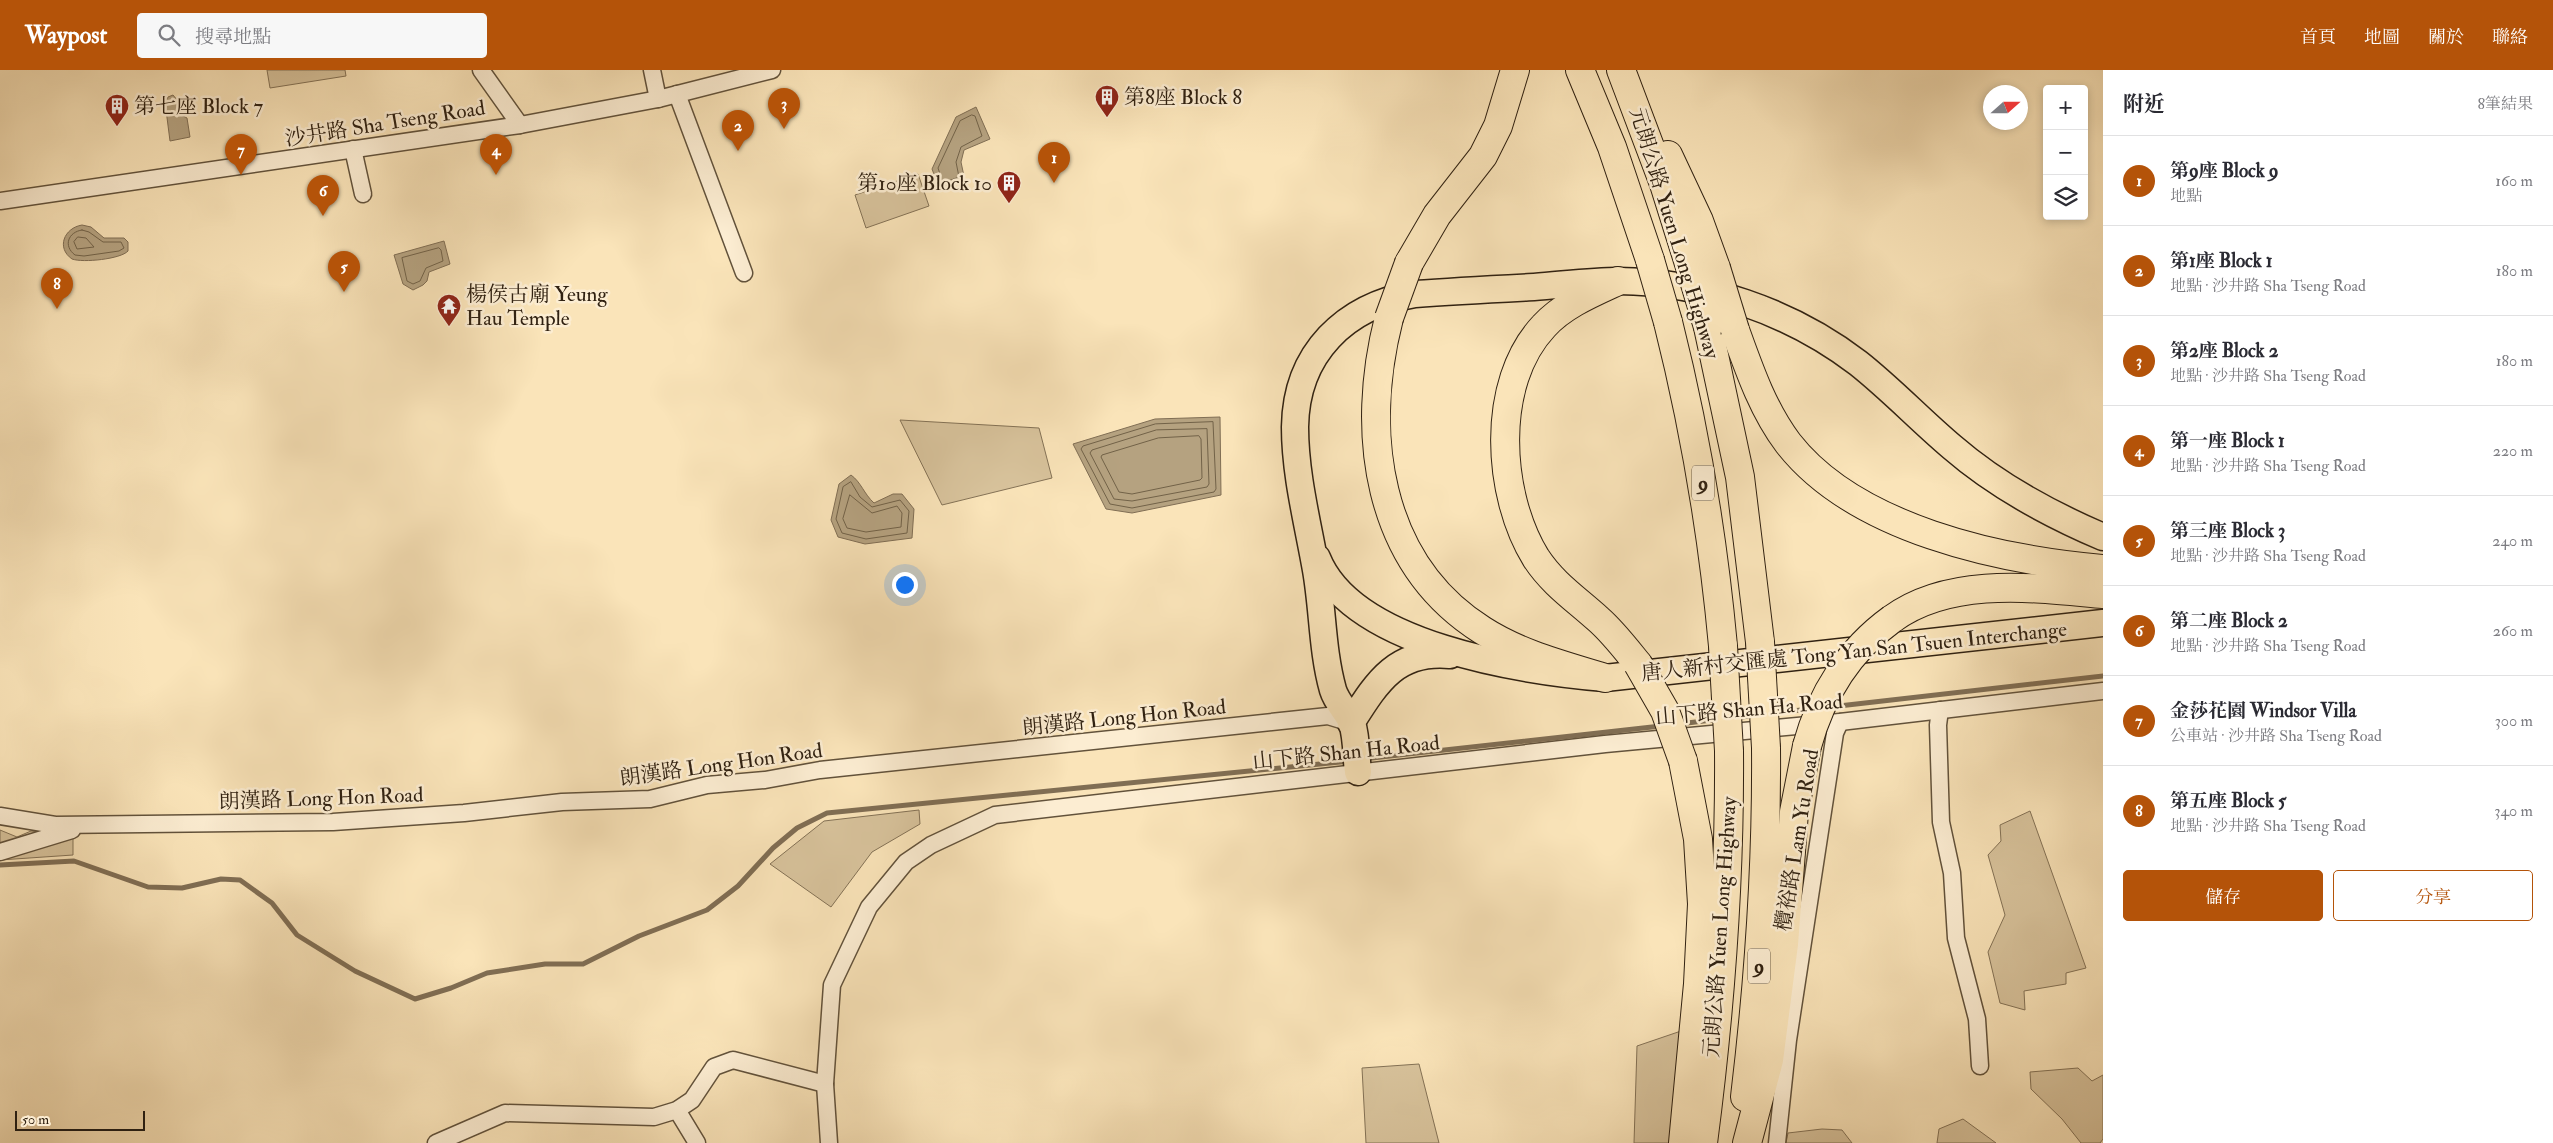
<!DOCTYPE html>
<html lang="zh-TW">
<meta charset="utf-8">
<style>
:root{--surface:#fff;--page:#f7f7f7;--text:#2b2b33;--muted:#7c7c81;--line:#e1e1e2;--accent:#b45309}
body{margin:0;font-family:"IM FELL Double Pica","Noto Serif TC",serif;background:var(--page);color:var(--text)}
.controls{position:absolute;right:15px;top:15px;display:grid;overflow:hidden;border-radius:5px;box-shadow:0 2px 8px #0003}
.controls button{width:45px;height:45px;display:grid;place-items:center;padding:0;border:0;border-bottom:1px solid var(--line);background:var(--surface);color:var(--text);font:25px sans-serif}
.compass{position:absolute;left:1983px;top:15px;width:45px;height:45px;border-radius:50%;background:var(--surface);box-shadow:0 2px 8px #0003;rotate:69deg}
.scale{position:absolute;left:15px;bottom:12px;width:130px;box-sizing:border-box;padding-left:5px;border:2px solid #302111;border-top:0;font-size:14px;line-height:18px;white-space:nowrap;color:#302111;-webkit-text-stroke:4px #fcedd2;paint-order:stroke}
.you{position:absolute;left:904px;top:514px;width:18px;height:18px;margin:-12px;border:4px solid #fff;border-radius:50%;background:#1a73e8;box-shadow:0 0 0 8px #1a73e833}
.badge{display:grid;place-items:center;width:32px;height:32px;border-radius:50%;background:var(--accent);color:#fff;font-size:16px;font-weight:700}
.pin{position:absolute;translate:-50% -41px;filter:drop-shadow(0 1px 2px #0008)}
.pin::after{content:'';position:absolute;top:26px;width:18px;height:15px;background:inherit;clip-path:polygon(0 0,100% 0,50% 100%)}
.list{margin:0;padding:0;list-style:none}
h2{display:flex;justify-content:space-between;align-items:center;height:65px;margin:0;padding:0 20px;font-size:21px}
h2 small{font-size:16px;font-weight:400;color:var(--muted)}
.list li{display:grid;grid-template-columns:32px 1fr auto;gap:15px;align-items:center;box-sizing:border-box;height:90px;padding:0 20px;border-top:1px solid var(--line)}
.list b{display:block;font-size:19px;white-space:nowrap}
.list p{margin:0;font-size:16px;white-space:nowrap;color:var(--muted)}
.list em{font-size:16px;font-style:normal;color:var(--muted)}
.actions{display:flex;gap:10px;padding:15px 20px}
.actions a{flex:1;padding:11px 0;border:1px solid var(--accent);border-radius:5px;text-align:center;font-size:18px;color:var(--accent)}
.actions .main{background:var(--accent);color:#fff}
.icon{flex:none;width:28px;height:28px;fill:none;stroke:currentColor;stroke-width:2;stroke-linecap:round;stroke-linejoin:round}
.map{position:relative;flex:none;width:2103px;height:1073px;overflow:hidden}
header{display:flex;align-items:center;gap:30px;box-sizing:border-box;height:70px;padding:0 25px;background:var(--accent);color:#fff}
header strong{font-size:24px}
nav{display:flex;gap:28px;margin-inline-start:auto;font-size:18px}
.search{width:350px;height:45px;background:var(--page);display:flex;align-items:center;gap:12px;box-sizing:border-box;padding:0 18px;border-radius:5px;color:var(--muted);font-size:19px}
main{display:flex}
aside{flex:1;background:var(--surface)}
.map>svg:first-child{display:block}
</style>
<header>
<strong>Waypost</strong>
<div class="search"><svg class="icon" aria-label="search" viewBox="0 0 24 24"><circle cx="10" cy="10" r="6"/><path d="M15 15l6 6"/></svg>搜尋地點</div>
<nav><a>首頁</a><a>地圖</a><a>關於</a><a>聯絡</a></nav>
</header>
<main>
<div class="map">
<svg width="2103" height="1073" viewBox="0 0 2103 1073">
<rect width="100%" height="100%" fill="#fae4b9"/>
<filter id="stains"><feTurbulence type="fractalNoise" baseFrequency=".004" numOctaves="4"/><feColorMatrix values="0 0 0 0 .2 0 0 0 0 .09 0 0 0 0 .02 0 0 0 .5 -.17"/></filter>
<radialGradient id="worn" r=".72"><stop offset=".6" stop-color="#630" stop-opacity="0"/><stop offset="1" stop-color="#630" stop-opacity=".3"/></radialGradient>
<g fill="#d8c39c" stroke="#847256">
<polygon points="267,0 345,0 346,6 270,18"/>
<polygon points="918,104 929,136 866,158 855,125"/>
<polygon points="900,350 1039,358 1052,408 942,435"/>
<polygon points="919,740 920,754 872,782 831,837 770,794 824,751"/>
<polygon points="2030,741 2086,898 2066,903 2066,914 2024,921 2025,940 2000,933 1988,882 2005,845 1988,785 2001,771 2000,755"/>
<polygon points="0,760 17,767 31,761 73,765 73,785 0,790"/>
<polygon points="1684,960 1677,1073 1634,1073 1637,976"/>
<polygon points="1419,994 1439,1073 1366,1073 1362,998"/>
<polygon points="2078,998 2092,1011 2103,1005 2103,1069 2100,1073 2081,1073 2062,1049 2031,1019 2030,1002"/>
<polygon points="1963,1049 1996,1073 1937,1073 1939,1059"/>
<polygon points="1822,1059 1842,1060 1852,1073 1786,1073 1788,1063"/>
</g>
<g fill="#b5a280" stroke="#806e54">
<polygon points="173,25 178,31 179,44 187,48 190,67 170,71 165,32 168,27"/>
<polygon points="976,37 990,69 964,80 961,92 965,111 940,120 932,99 956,47"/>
<path d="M82,155L91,157L104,168H124L128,172V181C121,189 83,193 72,189C56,178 64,158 82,155Z"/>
<polygon points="444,171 450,194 429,202 427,211 423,215 413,220 403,214 394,185"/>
<polygon points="1220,347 1221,425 1132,443 1106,439 1073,374 1155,349"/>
<path d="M851,405C861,412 864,424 874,433L893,424H902L914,439L912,468L865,474L838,467L831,450L839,414Z"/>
</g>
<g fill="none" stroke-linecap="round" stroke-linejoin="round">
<g stroke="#726248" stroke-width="1">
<polygon points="972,45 975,46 982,66 961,77 956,92 959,107 943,113 938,98 960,51"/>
<path d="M82,160L89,162L103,172H121L124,178L119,181L84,186L75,185C63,176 68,162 82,160Z"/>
<polygon points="78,167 86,168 94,177 77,179 74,172"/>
<polygon points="439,178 441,180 443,191 426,198 420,211 413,214 407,211 402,188"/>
<polygon points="1213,352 1216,419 1214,422 1132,438 1110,434 1081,379 1083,376 1155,354"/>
<polygon points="1207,359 1209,414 1207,417 1132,431 1114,429 1090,383 1092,380 1156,360"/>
<polygon points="1199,366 1201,369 1202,408 1200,410 1132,424 1119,422 1101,387 1102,385 1158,368"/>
<polygon points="851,412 860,427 872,437 900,430 909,441 907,463 866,469 842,463 836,449 843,417"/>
<polygon points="850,425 872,443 897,436 902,443 901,457 866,462 847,458 843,449"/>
</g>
<g stroke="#806e54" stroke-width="5">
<polyline points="1830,637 2103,606"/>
<polyline points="1773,643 1810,639"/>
<polyline points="1736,648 1755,645"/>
<polyline points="1679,654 1720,649"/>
<polyline points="1363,689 1661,656"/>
<polyline points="0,795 74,791 148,817 182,818 221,809 240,810 272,833 297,865 355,901 415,929 451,918 487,903 545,894 583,894 639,866 707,840 738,816 773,778 797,758 827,743 1350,691"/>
</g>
<defs>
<g id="minor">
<polyline points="481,0 520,55"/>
<polyline points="652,0 658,29"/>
<polyline points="677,24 744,203"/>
<polyline points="353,79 363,124"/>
<polyline points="0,131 520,55 658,29 772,0"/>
<polyline points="1940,640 1938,655 1941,752 1952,803 1956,868 1977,949 1980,996"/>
<polyline points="0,746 55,755 333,752 464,743 562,732 650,729 707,715 765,710 820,700 1328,646 1351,653"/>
<polyline points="0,782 72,760"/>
<polyline points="677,1040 697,1073"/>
<polyline points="436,1073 505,1043 654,1047 677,1040 692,1030 714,997 733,990 825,1014"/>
<polyline points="829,1073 825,1014 832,915 869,837 906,792 931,775 995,745 1605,674 1840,652 2103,621"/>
<polyline points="1777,1073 1788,970 1835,663 1840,652"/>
</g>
<g id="primary">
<path d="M1317,488C1352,576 1523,601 1605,608L2103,553"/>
<path d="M1351,653C1377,612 1396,580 1450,585"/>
<path d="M1358,702C1356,687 1357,668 1352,653C1347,641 1337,633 1333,620C1322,581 1323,540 1316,500C1308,454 1295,405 1295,357C1296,283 1345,236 1415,224C1455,221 1495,219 1534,217C1562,215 1591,211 1618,211C1704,212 1790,241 1858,293C1891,319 1920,350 1952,377C1997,416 2049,444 2103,467"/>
</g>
<g id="motorway">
<polyline points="1580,0 1612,77 1650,190"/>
<polyline points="1621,0 1664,114 1690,197"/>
<polyline points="1668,85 1699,151 1716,198"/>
<polyline points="1409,193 1437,145 1483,86 1498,56 1515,0"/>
<path d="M1618,211C1592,223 1563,235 1544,256C1490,313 1497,425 1536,488C1553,514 1576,529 1598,549C1613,562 1625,578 1638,594"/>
<path d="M1389,248C1360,361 1375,492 1482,560C1519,584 1563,595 1605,608"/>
<path d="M1668,252C1695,359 1713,467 1723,576"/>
<polyline points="1708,257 1740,407 1760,572"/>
<path d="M1735,260C1749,299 1763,340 1788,373C1855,459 1999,490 2103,499"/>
<path d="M1892,549C1951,506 2035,518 2103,524"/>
<polyline points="1683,691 1698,769 1702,834 1698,914 1683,1073"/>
<path d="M1745,1027C1759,910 1767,795 1766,678"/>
<path d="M1703,1073C1720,943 1730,812 1729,681"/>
<polyline points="1747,1073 1769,990 1784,874 1794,742 1807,676"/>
</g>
</defs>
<use href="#minor" stroke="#62523b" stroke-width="19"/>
<use href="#primary" stroke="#302111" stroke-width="29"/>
<use href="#motorway" stroke="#302111" stroke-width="30"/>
<use href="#minor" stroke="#fcedd2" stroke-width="16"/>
<use href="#primary" stroke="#fae4b9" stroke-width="26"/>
<use href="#motorway" stroke="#fae4b9" stroke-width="28"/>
<defs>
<g id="motorway-bridge">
<polyline points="1650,190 1668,252"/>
<polyline points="1690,197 1708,257"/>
<polyline points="1716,198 1735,260"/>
<polyline points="1389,248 1409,193"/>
<polyline points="1760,572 1766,678"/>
<polyline points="1723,576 1729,681"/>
<polyline points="1638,594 1665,641 1683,691"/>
<path d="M1807,676C1821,625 1849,580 1892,549"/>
</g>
</defs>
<use href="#motorway-bridge" stroke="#302111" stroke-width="30" stroke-linecap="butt"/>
<use href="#motorway-bridge" stroke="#fae4b9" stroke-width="28"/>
</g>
<defs>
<symbol id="building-pin" viewBox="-11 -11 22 30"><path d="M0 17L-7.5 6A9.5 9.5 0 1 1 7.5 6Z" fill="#8f2418" stroke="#fcedd2"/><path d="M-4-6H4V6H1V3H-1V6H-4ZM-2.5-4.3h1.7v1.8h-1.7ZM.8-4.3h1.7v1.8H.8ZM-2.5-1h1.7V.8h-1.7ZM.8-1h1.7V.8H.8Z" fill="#fff"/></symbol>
<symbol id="temple-pin" viewBox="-11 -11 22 30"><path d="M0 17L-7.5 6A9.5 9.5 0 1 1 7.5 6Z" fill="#8f2418" stroke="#fcedd2"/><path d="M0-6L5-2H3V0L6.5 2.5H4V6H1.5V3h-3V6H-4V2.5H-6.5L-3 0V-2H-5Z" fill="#fff"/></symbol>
</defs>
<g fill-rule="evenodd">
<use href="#building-pin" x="1093" y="13" width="28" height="38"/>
<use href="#building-pin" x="103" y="22" width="28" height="38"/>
<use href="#building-pin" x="995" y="99" width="28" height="38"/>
<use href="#temple-pin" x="435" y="222" width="28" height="38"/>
</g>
<g text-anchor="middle" stroke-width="5" stroke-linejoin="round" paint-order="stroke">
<g fill="#fcedd2" stroke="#6d5e4b" stroke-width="1">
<rect x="1692" y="395.5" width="22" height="35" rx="4"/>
<rect x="1748" y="878.5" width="22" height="35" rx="4"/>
</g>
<g font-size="20" font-weight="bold" fill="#302111">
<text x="1703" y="420">9</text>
<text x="1759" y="903">9</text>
</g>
<g font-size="21" fill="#302111" stroke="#fcedd2" text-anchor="start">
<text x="1124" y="34">第8座 Block 8</text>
<text x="134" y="43">第七座 Block 7</text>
<text x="992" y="120" text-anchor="end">第10座 Block 10</text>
<text x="466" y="231">楊侯古廟 Yeung<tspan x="466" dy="24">Hau Temple</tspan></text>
</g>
<g font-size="21" fill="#302111" stroke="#fcedd2">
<text transform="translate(385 53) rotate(-9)" y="7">沙井路 Sha Tseng Road</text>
<text transform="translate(1675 163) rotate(73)" y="7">元朗公路 Yuen Long Highway</text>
<text transform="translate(1854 581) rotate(-6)" y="7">唐人新村交匯處 Tong Yan San Tsuen Interchange</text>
<text transform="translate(1749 639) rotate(-5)" y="7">山下路 Shan Ha Road</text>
<text transform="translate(1124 647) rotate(-6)" y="7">朗漢路 Long Hon Road</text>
<text transform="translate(1346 682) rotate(-6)" y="7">山下路 Shan Ha Road</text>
<text transform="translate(721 694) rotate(-8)" y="7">朗漢路 Long Hon Road</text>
<text transform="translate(321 728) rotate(-2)" y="7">朗漢路 Long Hon Road</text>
<text transform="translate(1797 770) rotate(-81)" y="7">欖裕路 Lam Yu Road</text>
<text transform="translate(1720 857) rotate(-86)" y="7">元朗公路 Yuen Long Highway</text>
</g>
</g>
<rect width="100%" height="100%" filter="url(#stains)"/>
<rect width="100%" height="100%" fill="url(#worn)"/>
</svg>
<div class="controls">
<button>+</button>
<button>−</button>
<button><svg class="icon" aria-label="layers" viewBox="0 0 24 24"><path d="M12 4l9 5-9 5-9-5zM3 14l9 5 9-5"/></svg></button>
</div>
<svg class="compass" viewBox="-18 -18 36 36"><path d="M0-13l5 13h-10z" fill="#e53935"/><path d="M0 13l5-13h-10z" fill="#7c7c81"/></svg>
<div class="scale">50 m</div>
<div class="you"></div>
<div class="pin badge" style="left:1054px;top:113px">1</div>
<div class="pin badge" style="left:738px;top:81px">2</div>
<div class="pin badge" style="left:784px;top:59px">3</div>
<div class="pin badge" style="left:496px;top:105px">4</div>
<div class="pin badge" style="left:344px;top:222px">5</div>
<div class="pin badge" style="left:323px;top:146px">6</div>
<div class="pin badge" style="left:241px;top:105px">7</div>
<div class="pin badge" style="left:57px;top:239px">8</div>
</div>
<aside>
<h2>附近<small>8筆結果</small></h2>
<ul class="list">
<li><span class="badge">1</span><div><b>第9座 Block 9</b><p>地點</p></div><em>160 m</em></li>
<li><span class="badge">2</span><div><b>第1座 Block 1</b><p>地點 · 沙井路 Sha Tseng Road</p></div><em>180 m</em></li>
<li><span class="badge">3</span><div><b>第2座 Block 2</b><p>地點 · 沙井路 Sha Tseng Road</p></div><em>180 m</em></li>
<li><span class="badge">4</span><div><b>第一座 Block 1</b><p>地點 · 沙井路 Sha Tseng Road</p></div><em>220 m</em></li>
<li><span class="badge">5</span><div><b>第三座 Block 3</b><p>地點 · 沙井路 Sha Tseng Road</p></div><em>240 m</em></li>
<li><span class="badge">6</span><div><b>第二座 Block 2</b><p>地點 · 沙井路 Sha Tseng Road</p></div><em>260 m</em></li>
<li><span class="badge">7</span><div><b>金莎花園 Windsor Villa</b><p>公車站 · 沙井路 Sha Tseng Road</p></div><em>300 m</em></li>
<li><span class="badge">8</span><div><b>第五座 Block 5</b><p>地點 · 沙井路 Sha Tseng Road</p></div><em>340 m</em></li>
</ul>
<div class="actions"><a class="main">儲存</a><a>分享</a></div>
</aside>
</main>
